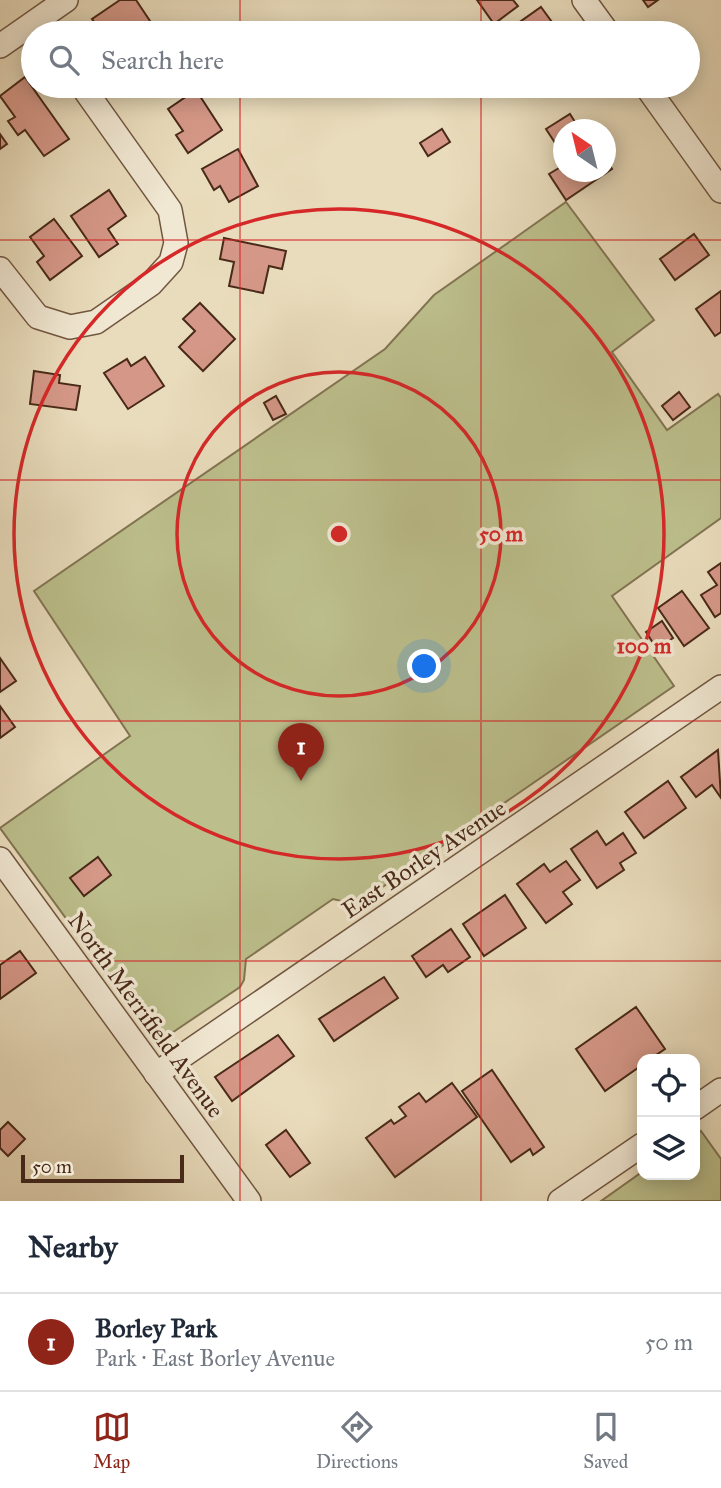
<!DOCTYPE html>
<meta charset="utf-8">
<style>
:root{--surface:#fff;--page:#f6f6f7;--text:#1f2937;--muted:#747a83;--line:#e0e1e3;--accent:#8f2418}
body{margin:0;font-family:"IM FELL Great Primer",serif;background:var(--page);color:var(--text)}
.controls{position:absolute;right:21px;bottom:21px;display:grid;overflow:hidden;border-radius:14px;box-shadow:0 4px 18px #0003}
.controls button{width:63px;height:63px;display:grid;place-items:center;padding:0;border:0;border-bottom:2px solid var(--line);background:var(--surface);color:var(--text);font:35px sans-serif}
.compass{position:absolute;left:553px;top:119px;width:63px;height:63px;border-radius:50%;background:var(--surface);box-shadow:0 4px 18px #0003;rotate:325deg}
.scale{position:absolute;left:21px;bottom:18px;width:163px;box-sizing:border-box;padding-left:7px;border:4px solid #492918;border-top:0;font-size:19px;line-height:24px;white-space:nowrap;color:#492918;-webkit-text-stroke:5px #f1e8d3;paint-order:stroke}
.you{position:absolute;left:425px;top:667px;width:24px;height:24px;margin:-18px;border:5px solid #fff;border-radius:50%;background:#1a73e8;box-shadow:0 0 0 10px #1a73e833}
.badge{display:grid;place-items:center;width:46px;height:46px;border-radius:50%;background:var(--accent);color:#fff;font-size:23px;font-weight:700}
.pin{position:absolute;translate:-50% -58px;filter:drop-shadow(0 2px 4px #0008)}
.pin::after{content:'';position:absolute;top:37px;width:24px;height:21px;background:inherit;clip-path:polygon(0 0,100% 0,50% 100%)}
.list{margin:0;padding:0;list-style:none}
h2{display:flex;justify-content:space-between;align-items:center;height:91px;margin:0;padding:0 28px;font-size:30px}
h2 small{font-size:23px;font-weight:400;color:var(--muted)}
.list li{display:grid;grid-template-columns:46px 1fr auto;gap:21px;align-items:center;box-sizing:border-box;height:98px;padding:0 28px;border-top:2px solid var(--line)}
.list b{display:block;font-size:26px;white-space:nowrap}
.list p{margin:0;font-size:23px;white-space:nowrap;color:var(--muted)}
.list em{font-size:23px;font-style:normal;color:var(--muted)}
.icon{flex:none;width:38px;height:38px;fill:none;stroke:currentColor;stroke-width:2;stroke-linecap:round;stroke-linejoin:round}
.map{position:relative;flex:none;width:721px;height:1201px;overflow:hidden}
.search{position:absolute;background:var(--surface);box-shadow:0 4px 18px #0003;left:21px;right:21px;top:21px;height:77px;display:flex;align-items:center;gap:18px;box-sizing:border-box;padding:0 24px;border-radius:38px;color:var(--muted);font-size:26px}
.sheet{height:189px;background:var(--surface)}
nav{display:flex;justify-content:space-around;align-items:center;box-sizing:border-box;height:98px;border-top:2px solid var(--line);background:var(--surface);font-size:19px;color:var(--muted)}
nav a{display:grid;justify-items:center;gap:4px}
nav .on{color:var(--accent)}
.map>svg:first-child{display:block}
</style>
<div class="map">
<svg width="721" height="1201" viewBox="0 0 721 1201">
<rect width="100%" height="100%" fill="#e9dcbc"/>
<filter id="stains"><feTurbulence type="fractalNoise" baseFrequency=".00286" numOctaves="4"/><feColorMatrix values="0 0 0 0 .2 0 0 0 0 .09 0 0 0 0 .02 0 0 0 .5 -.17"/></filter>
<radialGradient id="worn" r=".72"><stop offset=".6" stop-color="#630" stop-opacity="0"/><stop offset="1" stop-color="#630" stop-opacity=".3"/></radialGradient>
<g fill="#bcbf8c" stroke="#827452" stroke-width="2">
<polygon points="566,202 654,320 612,352 667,430 718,394 721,398 721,518 612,596 674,686 362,901 354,904 333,899 246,959 244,980 240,987 157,1043 0,828 130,736 34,591 385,349 434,295"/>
<polygon points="701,1131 721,1159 721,1201 601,1201 642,1172 642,1175 695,1175 695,1136"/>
</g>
<g fill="#d59888" stroke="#492918" stroke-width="2">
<polygon points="120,0 136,0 156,30 151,33 121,33 118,28 103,33 92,19"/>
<polygon points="477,0 513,0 518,6 494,24"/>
<polygon points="643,0 658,0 648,7"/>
<polygon points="541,7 557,29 550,33 504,33"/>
<polygon points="25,77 69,139 44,156 25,130 18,135 8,121 15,117 0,96"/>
<polygon points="159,86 177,86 164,94"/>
<polygon points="196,90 222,130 188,153 176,135 183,131 168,109"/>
<polygon points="570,114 580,130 564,130 564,146 559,149 546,129"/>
<polygon points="442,129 450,142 428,156 420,143"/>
<polygon points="0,134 7,144 0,149"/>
<polygon points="238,149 258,186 229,202 220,186 214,190 202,169"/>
<polygon points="606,159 612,169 566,200 549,174 564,165 564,172 606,172"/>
<polygon points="109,190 126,216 108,229 118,244 99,257 71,216"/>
<polygon points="54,219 82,256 50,280 37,262 44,256 30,237"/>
<polygon points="694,234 709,255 675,280 660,259"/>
<polygon points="224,238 286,251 282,269 269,266 263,293 229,286 234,262 220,259"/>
<polygon points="721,291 721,332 715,336 696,309"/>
<polygon points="200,303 235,339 203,371 179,347 195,331 183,319"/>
<polygon points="145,357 164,386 128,409 104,373 127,359 131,366"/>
<polygon points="34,371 60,375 59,383 80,386 76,410 30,404"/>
<polygon points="679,392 690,407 673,420 662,406"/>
<polygon points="276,396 286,414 273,420 264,403"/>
<polygon points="721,563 721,613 715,617 701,595 717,585 708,572"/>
<polygon points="682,591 709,628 684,646 658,608"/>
<polygon points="662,621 673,638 657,649 646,632"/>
<polygon points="0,658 16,681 0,692"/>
<polygon points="0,706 15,727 0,738"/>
<polygon points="718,750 721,798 712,785 696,797 681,777"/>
<polygon points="668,781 686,808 644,838 625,812"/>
<polygon points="597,831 606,845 623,833 636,853 620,863 624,870 597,888 571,849"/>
<polygon points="98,857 111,875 84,896 70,878"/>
<polygon points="566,861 580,880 563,892 572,904 546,923 517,884 544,864 550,872"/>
<polygon points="505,895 526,928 484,956 463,924"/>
<polygon points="451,929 470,957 448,972 443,965 426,977 412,956"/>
<polygon points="20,951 36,973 0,999 0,965"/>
<polygon points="384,977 398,998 334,1041 319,1019"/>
<polygon points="636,1007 665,1049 650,1059 642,1059 642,1065 605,1091 576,1049"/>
<polygon points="278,1035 294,1056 232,1101 215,1077"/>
<polygon points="492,1070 544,1147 533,1155 530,1149 511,1162 462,1091"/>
<polygon points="452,1083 477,1117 395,1177 366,1138 391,1120 394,1124 406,1116 399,1107 419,1093 426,1102"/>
<polygon points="8,1122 25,1139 8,1156 0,1148 0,1130"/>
<polygon points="286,1130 310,1163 290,1177 266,1145"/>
</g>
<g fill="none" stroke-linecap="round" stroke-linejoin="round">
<defs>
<g id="minor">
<polyline points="584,0 608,33"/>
<polyline points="0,46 66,0"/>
<polyline points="646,86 721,191"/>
<polyline points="0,269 38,317 70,327 96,322 151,284 171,262 176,243 170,210 82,86"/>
<polyline points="0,859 249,1201"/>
<polyline points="156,1074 721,687"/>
<polyline points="695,1108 721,1090"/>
<polyline points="560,1201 642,1145"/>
</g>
</defs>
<use href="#minor" stroke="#715641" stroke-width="26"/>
<use href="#minor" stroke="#f1e8d3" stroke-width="23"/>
</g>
<path fill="none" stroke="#d62828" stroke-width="2" stroke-opacity="0.55" d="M240,0V33M481,0V33M240,86V1201M481,86V1201M0,240H721M0,480H721M0,721H721M0,961H721"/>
<g fill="none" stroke="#d62828" stroke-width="3.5">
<circle cx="339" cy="534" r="162"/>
<circle cx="339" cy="534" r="325"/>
</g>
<g text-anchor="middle" stroke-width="7" stroke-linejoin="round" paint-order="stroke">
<g font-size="24" fill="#492918" stroke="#f1e8d3">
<text transform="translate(424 859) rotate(-34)" y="8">East Borley Avenue</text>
<text transform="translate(146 1015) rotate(54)" y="8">North Merrifield Avenue</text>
</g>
</g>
<circle cx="339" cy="534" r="10" fill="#d62828" stroke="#f1e8d3" stroke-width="3.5"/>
<g font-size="21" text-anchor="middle" font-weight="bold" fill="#d62828" stroke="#f1e8d3" stroke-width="7" stroke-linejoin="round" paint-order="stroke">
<text x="501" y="541">50 m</text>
<text x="644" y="653">100 m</text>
</g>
<rect width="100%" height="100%" filter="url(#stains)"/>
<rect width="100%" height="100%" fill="url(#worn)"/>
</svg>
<div class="controls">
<button><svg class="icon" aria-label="locate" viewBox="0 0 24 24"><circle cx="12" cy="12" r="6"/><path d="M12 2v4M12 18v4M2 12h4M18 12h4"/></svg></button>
<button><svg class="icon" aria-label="layers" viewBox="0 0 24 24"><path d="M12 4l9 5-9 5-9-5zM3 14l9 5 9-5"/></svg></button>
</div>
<svg class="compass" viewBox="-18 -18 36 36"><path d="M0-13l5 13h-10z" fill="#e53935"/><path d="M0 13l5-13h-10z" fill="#747a83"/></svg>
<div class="scale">50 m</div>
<div class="you"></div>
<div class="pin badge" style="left:301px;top:781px">1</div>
<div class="search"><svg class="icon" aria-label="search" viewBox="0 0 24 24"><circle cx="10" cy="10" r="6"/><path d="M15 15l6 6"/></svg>Search here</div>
</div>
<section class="sheet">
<h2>Nearby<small></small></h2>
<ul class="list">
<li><span class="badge">1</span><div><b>Borley Park</b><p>Park · East Borley Avenue</p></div><em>50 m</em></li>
</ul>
</section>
<nav>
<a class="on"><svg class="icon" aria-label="map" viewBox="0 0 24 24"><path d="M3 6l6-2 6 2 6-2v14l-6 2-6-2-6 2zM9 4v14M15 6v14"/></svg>Map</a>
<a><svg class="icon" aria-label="directions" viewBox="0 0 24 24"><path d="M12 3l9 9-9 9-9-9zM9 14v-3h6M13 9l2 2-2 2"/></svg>Directions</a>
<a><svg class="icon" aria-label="saved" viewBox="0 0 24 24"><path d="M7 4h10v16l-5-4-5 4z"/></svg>Saved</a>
</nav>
